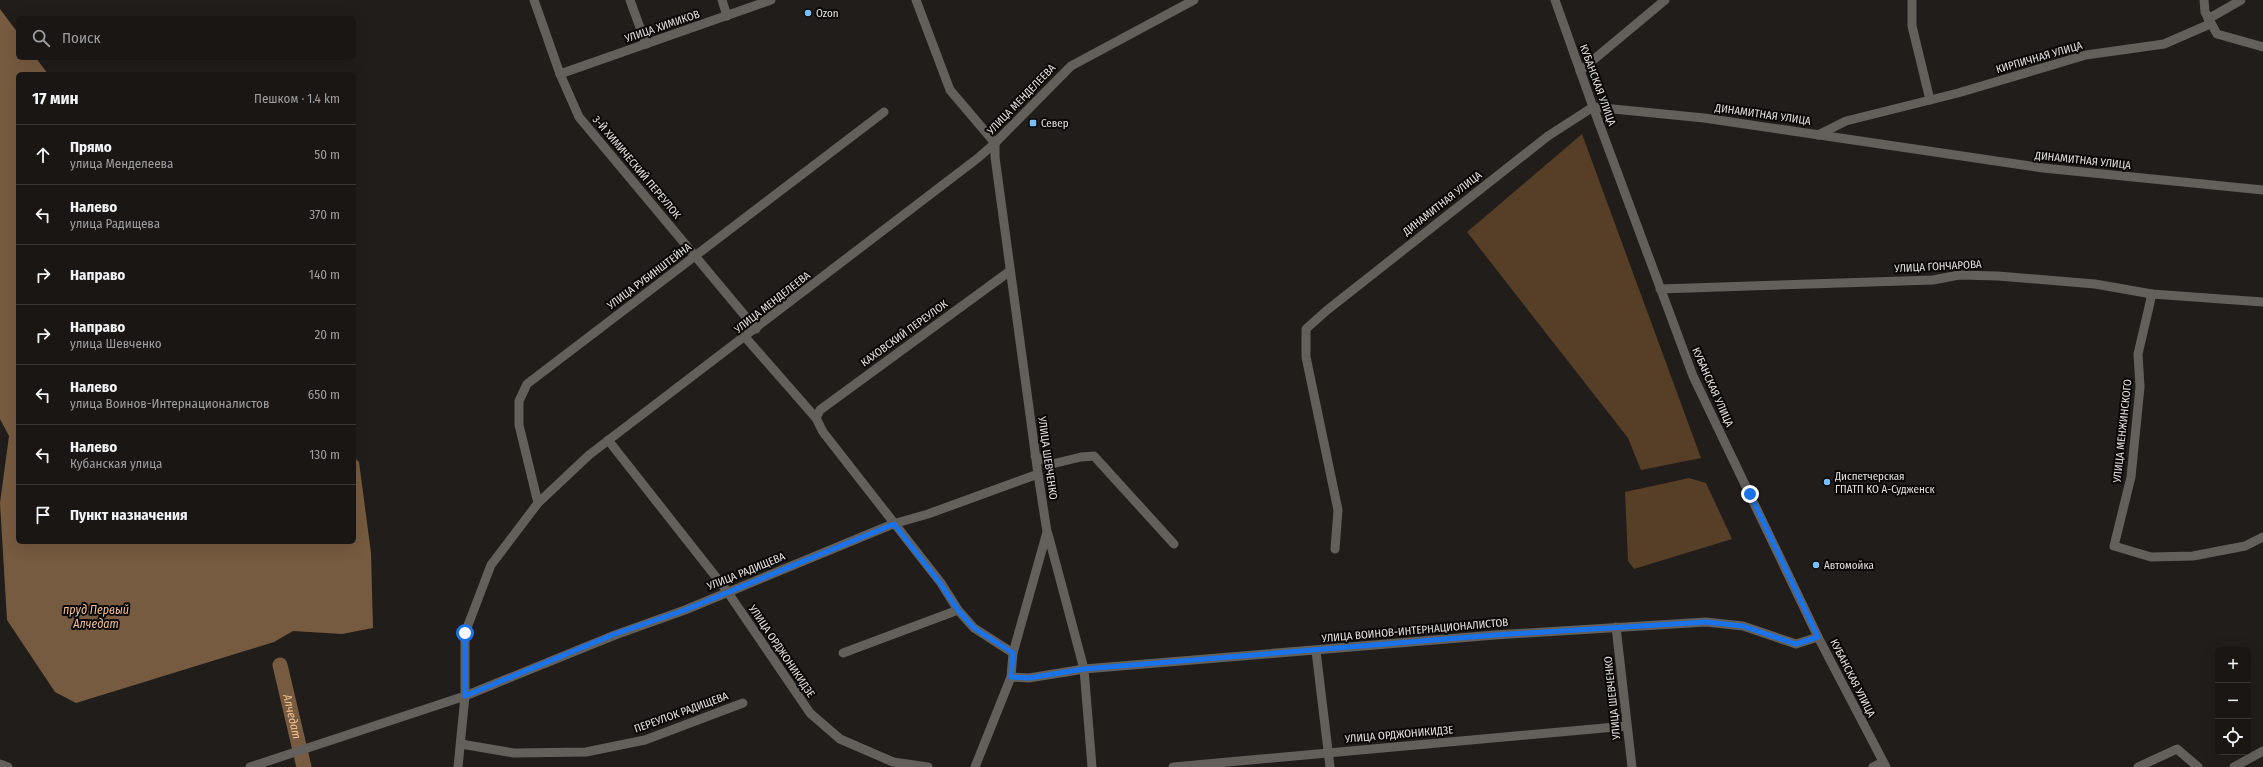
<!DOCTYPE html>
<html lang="ru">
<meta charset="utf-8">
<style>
:root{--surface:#191614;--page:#221f1d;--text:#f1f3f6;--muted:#9f9fa0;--line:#373534}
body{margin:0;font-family:"Fira Sans Condensed",sans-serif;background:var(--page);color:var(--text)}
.controls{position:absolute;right:12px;bottom:12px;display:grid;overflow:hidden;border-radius:6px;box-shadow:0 4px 16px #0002}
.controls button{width:36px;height:36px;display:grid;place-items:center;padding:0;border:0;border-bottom:1px solid var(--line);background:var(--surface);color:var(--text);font:20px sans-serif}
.stop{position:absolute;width:12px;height:12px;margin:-9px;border:3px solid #1a73e8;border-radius:50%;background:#fff}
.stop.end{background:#1a73e8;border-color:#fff;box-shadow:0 1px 4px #0008}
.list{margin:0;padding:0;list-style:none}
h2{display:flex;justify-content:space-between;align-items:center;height:52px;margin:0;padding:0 16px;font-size:17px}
h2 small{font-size:13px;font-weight:400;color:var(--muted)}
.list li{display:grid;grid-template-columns:26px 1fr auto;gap:12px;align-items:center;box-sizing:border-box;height:60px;padding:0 16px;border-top:1px solid var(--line)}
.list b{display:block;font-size:15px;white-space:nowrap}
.list p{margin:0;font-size:13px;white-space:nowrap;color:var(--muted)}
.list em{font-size:13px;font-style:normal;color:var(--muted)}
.icon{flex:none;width:22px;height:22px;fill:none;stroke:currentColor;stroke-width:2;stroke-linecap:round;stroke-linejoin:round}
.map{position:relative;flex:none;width:2263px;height:767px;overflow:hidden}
.search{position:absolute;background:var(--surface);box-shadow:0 4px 16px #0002;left:16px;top:16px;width:340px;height:44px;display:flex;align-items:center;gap:10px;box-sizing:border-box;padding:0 14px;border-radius:6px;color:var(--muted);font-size:15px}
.panel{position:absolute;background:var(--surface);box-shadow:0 4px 16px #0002;left:16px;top:72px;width:340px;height:472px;border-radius:6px}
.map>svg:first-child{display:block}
</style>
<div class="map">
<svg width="2263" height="767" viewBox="0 0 2263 767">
<rect width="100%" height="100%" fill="#211d1a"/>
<g fill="#573e26">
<polygon points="1582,134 1701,458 1641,470 1628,438 1467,232"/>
<polygon points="1689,478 1706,483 1732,539 1634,569 1628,561 1625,492"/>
</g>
<polygon fill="#775b40" points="0,9 18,33 18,58 36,58 48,74 18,74 18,542 354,542 354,457 359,462 371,553 373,628 342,634 293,631 274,642 76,703 55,692 7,620 0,503 9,436 0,419"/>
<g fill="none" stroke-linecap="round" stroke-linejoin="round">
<path stroke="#775b40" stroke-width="15" id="s1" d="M280,665L304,767"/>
<g stroke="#635f5b" stroke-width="9">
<polyline points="534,0 560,74 579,117 756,329"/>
<polyline points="630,0 646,44"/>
<polyline points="722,0 727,16"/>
<polyline points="916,0 950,90 995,143"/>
<polyline points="1555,0 1593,107 1693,376 1818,637 1886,767"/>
<polyline points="1912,0 1912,26 1930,100"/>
<polyline points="2204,0 2205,12 2217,34 2263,47"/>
<polyline points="2208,19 2241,0"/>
<polyline points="1580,71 1665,0"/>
<polyline points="560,74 771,0"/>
<polyline points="1818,135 1846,121 1958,93 2086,55 2164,44 2210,24"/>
<polyline points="1660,289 1933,280 1959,275 1998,276 2095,284 2152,294 2263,302"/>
<polyline points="2152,294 2138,354 2140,387 2131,477 2114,546 2151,557 2193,556 2245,546 2263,537"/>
<polyline points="745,337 816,418 823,432 941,583 958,610 974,628 1013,653"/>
<polyline points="816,418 820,410 1010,271"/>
<polyline points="608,440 727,591 810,713 840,739 893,762 928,767"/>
<polyline points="1035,456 1052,464 1081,457 1094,456 1174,544"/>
<polyline points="538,503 519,425 519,401 527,384 884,112"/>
<polyline points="1048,534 1084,669 1092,767"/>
<polyline points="1335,549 1338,510 1306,357 1306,329 1326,311 1548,136 1593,107 1704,118 2043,168 2263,190"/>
<polyline points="1616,627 1632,767"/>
<polyline points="1316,651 1330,767"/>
<polyline points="843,653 958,610"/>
<polyline points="1011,677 1029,678 1084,669 1495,635 1706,622 1743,626 1796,644 1818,637"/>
<polyline points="461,744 514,753 586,752 645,740 743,703"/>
<polyline points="0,764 8,767"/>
<polyline points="250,767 465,696 615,635 685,610 893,524 928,514 1038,474"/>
<polyline points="458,767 465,696 465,633 491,565 538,503 589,455 978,158 995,143 1071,66 1194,0"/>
<polyline points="975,767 1011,677 1013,653 1047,532 1038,474 995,157 995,143"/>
<polyline points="1173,767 1626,726"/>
<polyline points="1873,767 1883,762"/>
<polyline points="2138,767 2177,749 2198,767"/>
<polyline points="2234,767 2263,751"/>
</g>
</g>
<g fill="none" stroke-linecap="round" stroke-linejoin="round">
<polyline stroke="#1a73e8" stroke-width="5" points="465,633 465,696 615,634 685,610 894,524 940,583 958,610 974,628 1013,653 1011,677 1029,678 1084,669 1495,635 1706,622 1743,626 1796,644 1818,637 1750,494"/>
</g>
<g fill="#79bff8" stroke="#090807" stroke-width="1.5">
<circle cx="808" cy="13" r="4"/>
<rect x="1029" y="119" width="8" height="8" rx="2"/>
<circle cx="1827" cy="482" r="4"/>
<circle cx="1816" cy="565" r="4"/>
</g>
<g text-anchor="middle" stroke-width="4" stroke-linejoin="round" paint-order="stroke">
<g font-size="11" fill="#e4e1df" stroke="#090807" text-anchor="start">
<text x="816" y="17">Ozon</text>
<text x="1041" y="127">Север</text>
<text x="1835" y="480">Диспетчерская<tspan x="1835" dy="13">ГПАТП КО А-Судженск</tspan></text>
<text x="1824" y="569">Автомойка</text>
</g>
<g font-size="11" fill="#e4e1df" stroke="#090807">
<text transform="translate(662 26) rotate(-19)" y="4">УЛИЦА ХИМИКОВ</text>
<text transform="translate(2039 57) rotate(-16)" y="4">КИРПИЧНАЯ УЛИЦА</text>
<text transform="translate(1598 85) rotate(70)" y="4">КУБАНСКАЯ УЛИЦА</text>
<text transform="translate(1021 99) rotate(-46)" y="4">УЛИЦА МЕНДЕЛЕЕВА</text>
<text transform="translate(1763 114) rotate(8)" y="4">ДИНАМИТНАЯ УЛИЦА</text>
<text transform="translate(2083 160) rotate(6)" y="4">ДИНАМИТНАЯ УЛИЦА</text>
<text transform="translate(637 167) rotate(50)" y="4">3-Й ХИМИЧЕСКИЙ ПЕРЕУЛОК</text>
<text transform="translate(1442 203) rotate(-38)" y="4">ДИНАМИТНАЯ УЛИЦА</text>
<text transform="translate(1938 266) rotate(-3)" y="4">УЛИЦА ГОНЧАРОВА</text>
<text transform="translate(649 276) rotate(-37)" y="4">УЛИЦА РУБИНШТЕЙНА</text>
<text transform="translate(772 302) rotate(-38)" y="4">УЛИЦА МЕНДЕЛЕЕВА</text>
<text transform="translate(904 333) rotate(-36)" y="4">КАХОВСКИЙ ПЕРЕУЛОК</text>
<text transform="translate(1713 387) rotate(66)" y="4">КУБАНСКАЯ УЛИЦА</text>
<text transform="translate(2122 431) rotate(-84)" y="4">УЛИЦА МЕНЖИНСКОГО</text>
<text transform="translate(1048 458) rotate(82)" y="4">УЛИЦА ШЕВЧЕНКО</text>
<text transform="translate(746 571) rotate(-22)" y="4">УЛИЦА РАДИЩЕВА</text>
<text transform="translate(1415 630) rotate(-5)" y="4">УЛИЦА ВОИНОВ-ИНТЕРНАЦИОНАЛИСТОВ</text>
<text transform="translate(782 651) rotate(56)" y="4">УЛИЦА ОРДЖОНИКИДЗЕ</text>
<text transform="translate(1853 678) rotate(63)" y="4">КУБАНСКАЯ УЛИЦА</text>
<text transform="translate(1612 698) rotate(-96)" y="4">УЛИЦА ШЕВЧЕНКО</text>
<text transform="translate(681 712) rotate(-20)" y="4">ПЕРЕУЛОК РАДИЩЕВА</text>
<text transform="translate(1399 734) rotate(-5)" y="4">УЛИЦА ОРДЖОНИКИДЗЕ</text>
</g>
<g font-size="12" font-style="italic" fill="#f4c192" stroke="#090807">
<text x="96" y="614">пруд Первый<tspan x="96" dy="14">Алчедат</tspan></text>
<text dy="4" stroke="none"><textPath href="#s1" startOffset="53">Алчедат</textPath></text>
</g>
</g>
</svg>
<div class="controls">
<button>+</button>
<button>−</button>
<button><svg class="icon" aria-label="locate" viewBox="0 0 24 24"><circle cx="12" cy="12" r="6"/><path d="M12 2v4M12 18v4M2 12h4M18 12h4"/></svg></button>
</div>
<div class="stop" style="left:465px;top:633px"></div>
<div class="stop end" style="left:1750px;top:494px"></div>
<div class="search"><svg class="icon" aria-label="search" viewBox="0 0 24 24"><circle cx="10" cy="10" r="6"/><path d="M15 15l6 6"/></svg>Поиск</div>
<section class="panel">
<h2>17 мин<small>Пешком · 1.4 km</small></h2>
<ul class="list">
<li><svg class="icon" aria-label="ahead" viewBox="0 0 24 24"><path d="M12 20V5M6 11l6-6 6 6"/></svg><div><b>Прямо</b><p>улица Менделеева</p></div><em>50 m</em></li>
<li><svg class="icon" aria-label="left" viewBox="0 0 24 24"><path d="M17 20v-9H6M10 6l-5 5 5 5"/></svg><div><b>Налево</b><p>улица Радищева</p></div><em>370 m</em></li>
<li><svg class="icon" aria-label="right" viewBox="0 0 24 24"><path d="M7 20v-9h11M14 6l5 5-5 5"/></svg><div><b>Направо</b></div><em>140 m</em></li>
<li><svg class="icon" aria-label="right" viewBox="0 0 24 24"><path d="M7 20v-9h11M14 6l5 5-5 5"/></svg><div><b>Направо</b><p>улица Шевченко</p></div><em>20 m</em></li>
<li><svg class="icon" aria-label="left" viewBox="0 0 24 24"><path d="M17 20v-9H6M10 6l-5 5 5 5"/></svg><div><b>Налево</b><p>улица Воинов-Интернационалистов</p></div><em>650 m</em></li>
<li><svg class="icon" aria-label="left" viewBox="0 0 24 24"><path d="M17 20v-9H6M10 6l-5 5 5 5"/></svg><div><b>Налево</b><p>Кубанская улица</p></div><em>130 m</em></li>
<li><svg class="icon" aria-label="arrive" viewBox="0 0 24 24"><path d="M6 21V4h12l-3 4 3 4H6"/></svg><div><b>Пункт назначения</b></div></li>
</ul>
</section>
</div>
